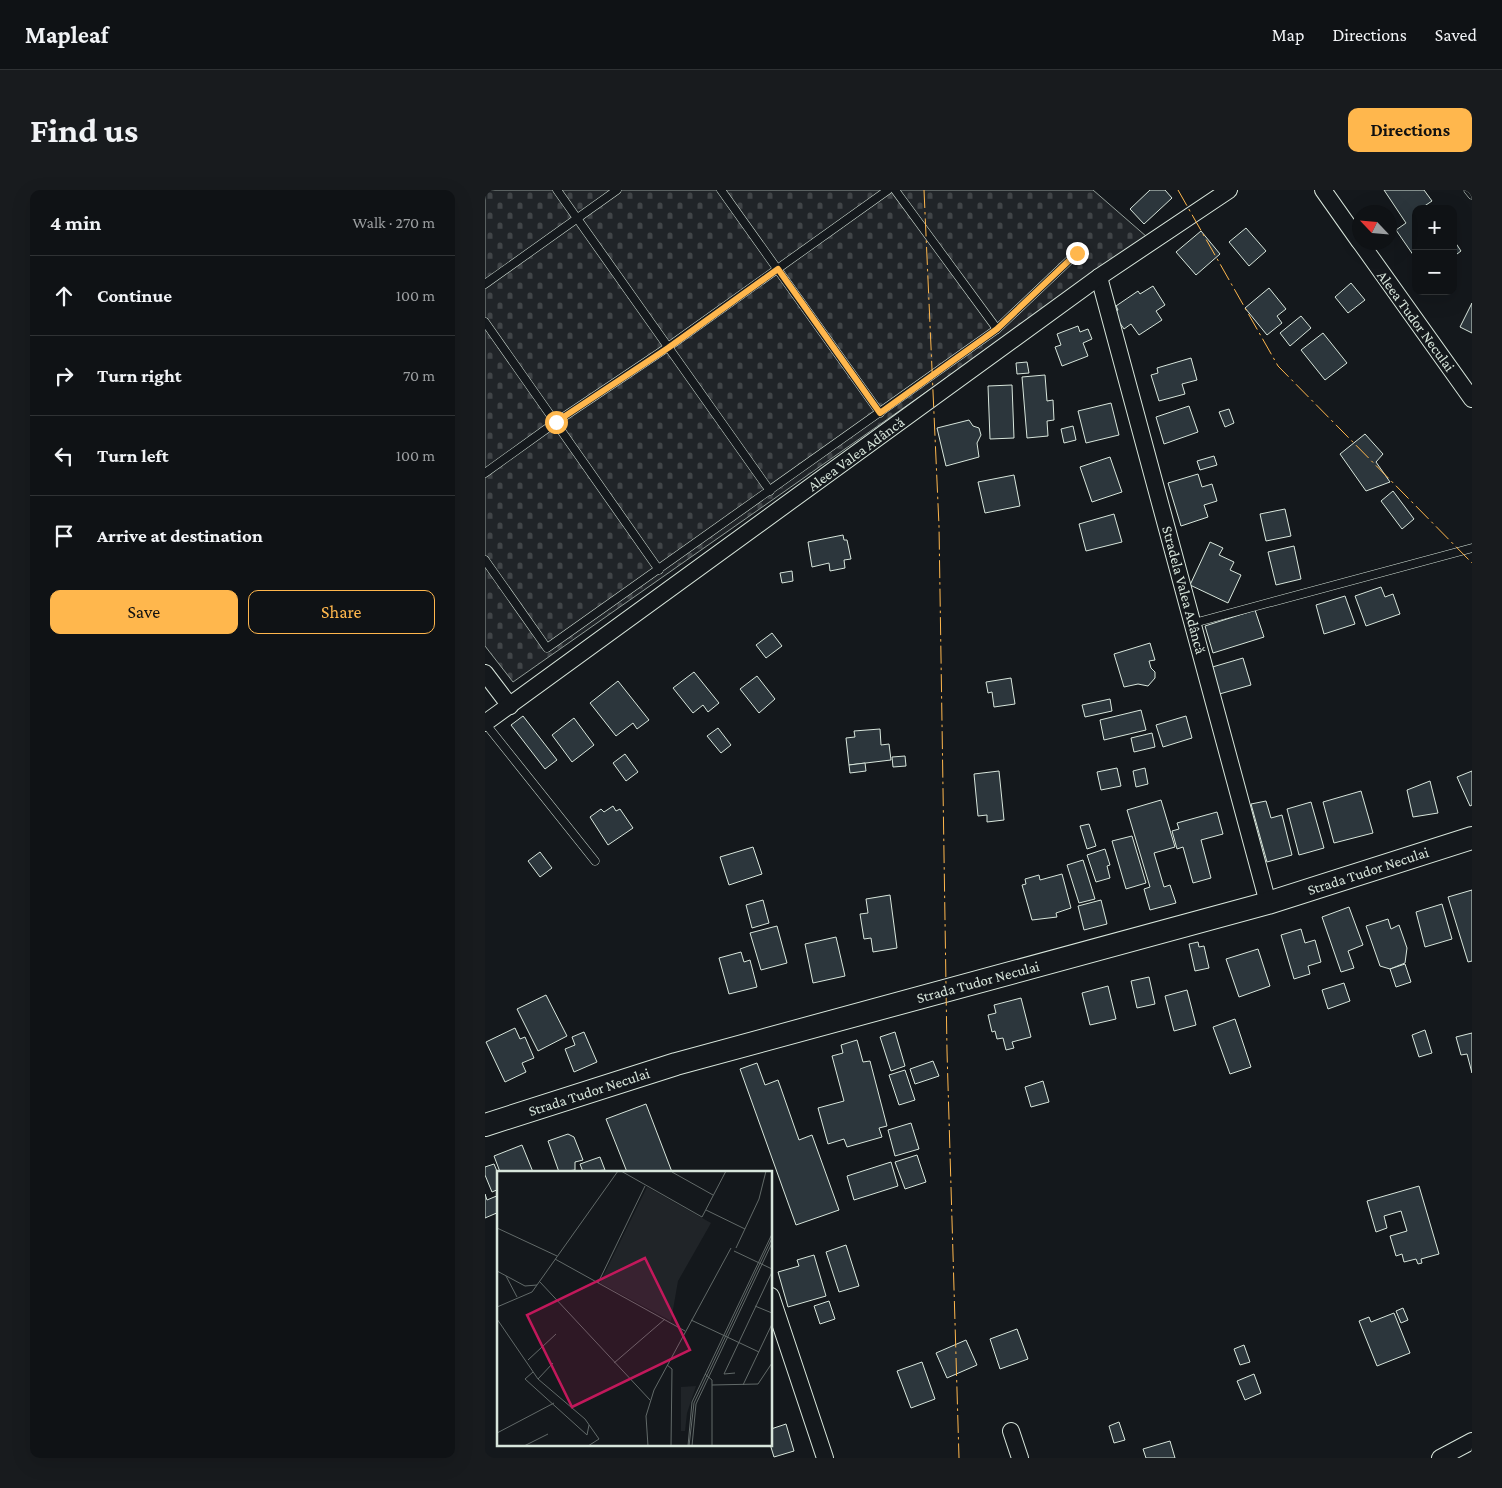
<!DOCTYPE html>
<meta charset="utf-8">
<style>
:root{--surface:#0f1215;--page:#181b1e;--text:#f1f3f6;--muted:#9b9ea0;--line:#2f3234;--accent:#ffb74d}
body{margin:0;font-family:"Crimson Pro",serif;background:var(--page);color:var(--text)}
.controls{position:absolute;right:15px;top:15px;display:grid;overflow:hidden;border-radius:10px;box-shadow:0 5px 20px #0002}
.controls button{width:45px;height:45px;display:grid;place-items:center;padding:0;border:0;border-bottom:1px solid var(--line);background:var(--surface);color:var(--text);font:25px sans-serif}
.compass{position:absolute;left:867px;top:15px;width:45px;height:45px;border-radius:50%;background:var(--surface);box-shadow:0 5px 20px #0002;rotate:296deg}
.stop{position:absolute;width:15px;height:15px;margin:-11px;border:4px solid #ffb74d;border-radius:50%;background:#fff}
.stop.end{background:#ffb74d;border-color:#fff;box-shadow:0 1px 5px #0008}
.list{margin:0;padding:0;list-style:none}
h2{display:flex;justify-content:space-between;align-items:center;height:65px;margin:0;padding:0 20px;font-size:21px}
h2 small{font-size:16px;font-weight:400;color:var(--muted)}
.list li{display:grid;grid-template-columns:32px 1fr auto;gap:15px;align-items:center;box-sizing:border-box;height:80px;padding:0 20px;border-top:1px solid var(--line)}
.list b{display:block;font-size:19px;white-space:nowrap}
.list em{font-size:16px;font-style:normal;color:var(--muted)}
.actions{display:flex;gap:10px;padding:15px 20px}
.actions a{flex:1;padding:11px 0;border:1px solid var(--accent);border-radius:10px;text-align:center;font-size:18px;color:var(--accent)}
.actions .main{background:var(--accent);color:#111}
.icon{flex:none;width:28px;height:28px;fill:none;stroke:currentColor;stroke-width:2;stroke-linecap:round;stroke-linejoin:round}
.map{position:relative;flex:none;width:987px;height:1268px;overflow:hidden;border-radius:10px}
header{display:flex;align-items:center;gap:30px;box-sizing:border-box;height:70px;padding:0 25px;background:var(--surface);border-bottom:1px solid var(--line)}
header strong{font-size:24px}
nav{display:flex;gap:28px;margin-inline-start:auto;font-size:18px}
.intro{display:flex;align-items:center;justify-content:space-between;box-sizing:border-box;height:120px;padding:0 30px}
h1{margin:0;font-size:35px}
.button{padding:12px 22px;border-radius:10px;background:var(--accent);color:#111;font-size:18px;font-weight:700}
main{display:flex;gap:30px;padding:0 30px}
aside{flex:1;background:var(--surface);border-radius:10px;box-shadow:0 5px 20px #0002}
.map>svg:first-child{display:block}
</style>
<header>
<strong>Mapleaf</strong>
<nav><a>Map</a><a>Directions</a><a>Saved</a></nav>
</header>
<div class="intro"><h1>Find us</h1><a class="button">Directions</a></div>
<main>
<aside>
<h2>4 min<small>Walk · 270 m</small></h2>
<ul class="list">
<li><svg class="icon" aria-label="ahead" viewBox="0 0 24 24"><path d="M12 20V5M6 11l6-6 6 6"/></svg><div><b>Continue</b></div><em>100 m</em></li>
<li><svg class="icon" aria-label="right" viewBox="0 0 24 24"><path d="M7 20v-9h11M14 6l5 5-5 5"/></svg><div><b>Turn right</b></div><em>70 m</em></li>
<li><svg class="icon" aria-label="left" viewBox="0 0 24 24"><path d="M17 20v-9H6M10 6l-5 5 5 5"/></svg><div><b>Turn left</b></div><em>100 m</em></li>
<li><svg class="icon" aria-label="arrive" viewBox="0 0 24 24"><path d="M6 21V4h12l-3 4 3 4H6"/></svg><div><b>Arrive at destination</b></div></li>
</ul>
<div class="actions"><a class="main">Save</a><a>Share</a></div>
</aside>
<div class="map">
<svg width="987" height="1268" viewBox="0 0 987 1268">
<defs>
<pattern id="cemetery-stones" width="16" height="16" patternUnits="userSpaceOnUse" patternTransform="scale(1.25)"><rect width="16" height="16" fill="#202428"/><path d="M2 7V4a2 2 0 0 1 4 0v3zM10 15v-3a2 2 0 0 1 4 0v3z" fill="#404447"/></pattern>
</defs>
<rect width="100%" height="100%" fill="#14181c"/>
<polygon fill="url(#cemetery-stones)" stroke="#939e99" points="0,0 608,0 662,47 28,492 0,456"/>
<g fill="#2c363c" stroke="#d8e6dc">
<polygon points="665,0 680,0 687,8 659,34 645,19"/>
<polygon points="899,0 939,0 947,11 935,19 931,19 931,69 911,40 921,33"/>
<polygon points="761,38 781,61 764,76 744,52"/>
<polygon points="716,41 735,64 711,85 691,62"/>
<polygon points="968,49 976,61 968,67"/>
<polygon points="866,93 880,110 863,123 850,107"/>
<polygon points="668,96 680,115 671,121 677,130 654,145 646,134 639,139 628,123 633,120 631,116 653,101 655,104"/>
<polygon points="784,98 801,119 792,126 797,133 782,145 760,118"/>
<polygon points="987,113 987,143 975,137"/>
<polygon points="816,126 826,138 805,156 795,143"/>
<polygon points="593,136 595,142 603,139 607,149 598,153 603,166 577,176 570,157 576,155 572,144"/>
<polygon points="838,143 862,173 840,190 816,160"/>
<polygon points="706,168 712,190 697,194 700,204 674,211 666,185 673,183 672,178"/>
<polygon points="542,172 544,183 532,184 531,173"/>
<polygon points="560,185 562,211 568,210 569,230 562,231 563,246 542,248 537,187"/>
<polygon points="527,195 529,248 505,249 503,196"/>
<polygon points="626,213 634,245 601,253 593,221"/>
<polygon points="704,216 713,242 679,254 671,227"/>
<polygon points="744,219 749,233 740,237 734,222"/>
<polygon points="484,230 488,236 494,238 496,245 492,253 494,267 461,276 452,238"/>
<polygon points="588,236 591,250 579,253 576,239"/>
<polygon points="880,244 898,264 891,272 905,292 881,301 855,264"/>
<polygon points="729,266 732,275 715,280 712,271"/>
<polygon points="625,267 637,302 607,312 595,277"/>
<polygon points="713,284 717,297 727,294 732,311 719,315 723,327 696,336 683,293"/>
<polygon points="529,285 535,316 500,323 493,292"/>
<polygon points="908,301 929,329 917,339 896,311"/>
<polygon points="800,319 806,346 781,351 775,324"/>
<polygon points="629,324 637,352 601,361 594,334"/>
<polygon points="358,345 359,350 362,350 366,369 359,370 360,378 345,381 344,373 327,377 323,352"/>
<polygon points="725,352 738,358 734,365 749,372 745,380 756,385 743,413 705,395"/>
<polygon points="809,356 816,389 791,395 783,362"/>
<polygon points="307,381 308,391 297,393 295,383"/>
<polygon points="896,397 900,407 908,404 915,424 881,436 870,406"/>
<polygon points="860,406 870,434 839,444 831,415"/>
<polygon points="770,420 779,447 728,463 720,436"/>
<polygon points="287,443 297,456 281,468 271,455"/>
<polygon points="665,453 670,470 664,471 666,478 670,482 670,488 663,496 653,494 639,497 629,464"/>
<polygon points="758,468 766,495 731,505 724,478"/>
<polygon points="209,482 234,513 223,522 218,515 208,523 188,498"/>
<polygon points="272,486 290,509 274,523 255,499"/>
<polygon points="526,488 530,514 509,517 507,502 503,503 501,492"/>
<polygon points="133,491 164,530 152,539 148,533 131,546 105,513"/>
<polygon points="625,509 627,521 600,527 597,515"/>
<polygon points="656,520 661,540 619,550 615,530"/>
<polygon points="38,526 72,570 60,579 26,535"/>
<polygon points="701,526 707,548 678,557 671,535"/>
<polygon points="89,528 109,555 87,572 67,545"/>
<polygon points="233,538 246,555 236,563 222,546"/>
<polygon points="395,539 396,555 404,554 406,570 364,575 361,548 370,547 369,541"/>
<polygon points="667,543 670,557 649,562 646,548"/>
<polygon points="140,564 153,582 141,591 128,573"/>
<polygon points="420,566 421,576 408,577 407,567"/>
<polygon points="380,573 381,581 365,583 364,575"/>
<polygon points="632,578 636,596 616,600 612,582"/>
<polygon points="660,578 663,594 651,597 648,581"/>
<polygon points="514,581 519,630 502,632 502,625 493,626 489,584"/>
<polygon points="987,581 987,615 985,616 972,587"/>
<polygon points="945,591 953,623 928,627 922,600"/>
<polygon points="876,601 888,643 849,653 838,612"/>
<polygon points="676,610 690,657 669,663 679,697 685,695 691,713 665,720 659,699 665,697 642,620"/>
<polygon points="781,611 786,628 797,625 807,665 782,672 766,614"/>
<polygon points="826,612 839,658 814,665 802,619"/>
<polygon points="128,616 131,621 135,619 148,638 123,655 105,627 116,619 119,622"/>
<polygon points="732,622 738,644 716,650 726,688 708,693 698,657 692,659 687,641 694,639 692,633"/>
<polygon points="604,634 611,656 602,659 595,636"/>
<polygon points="647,646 661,693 641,699 627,651"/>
<polygon points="268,657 277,684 244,695 235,667"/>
<polygon points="620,659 625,675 622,676 625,688 611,692 602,665"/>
<polygon points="55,662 67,678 55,687 43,671"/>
<polygon points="598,670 610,709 594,713 582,675"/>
<polygon points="577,684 586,718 571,723 572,727 547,730 537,695 541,694 540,689 554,685 555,690"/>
<polygon points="987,700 987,771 983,772 963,707"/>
<polygon points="405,705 412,758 388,762 386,748 379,749 375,724 383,723 381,709"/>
<polygon points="278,710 284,733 267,738 261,715"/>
<polygon points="616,710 622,734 599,740 593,716"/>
<polygon points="957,714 967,749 940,757 931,722"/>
<polygon points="864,717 878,755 863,761 869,778 856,782 837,727"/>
<polygon points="903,729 906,739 914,735 922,758 920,773 905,779 895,776 881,736"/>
<polygon points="292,736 302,773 276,780 265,743"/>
<polygon points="816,739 820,753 830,750 836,772 823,776 825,784 809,789 796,745"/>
<polygon points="351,747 360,786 328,793 320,754"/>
<polygon points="713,752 714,757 719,756 724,778 710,781 704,754"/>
<polygon points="773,759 785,796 754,807 741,769"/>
<polygon points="256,762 259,772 265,770 272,797 244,804 234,768"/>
<polygon points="920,774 926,792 911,797 905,779"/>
<polygon points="664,787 670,814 652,818 646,791"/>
<polygon points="859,793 865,811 843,819 837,800"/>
<polygon points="623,796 631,829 605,835 597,803"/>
<polygon points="702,800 711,835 689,841 680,806"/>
<polygon points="61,805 82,846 53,861 32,819"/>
<polygon points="536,808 546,847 527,852 529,858 521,860 518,848 512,849 510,841 507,842 503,825 511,823 509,815"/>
<polygon points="750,829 766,877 745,884 728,837"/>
<polygon points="30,838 35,849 40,847 49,868 37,873 41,882 20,892 1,852"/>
<polygon points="940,840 947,863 934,867 927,845"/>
<polygon points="99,842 112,872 89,882 80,859 90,855 87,847"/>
<polygon points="410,842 420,876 406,881 395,847"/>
<polygon points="987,843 987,883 982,864 976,865 971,847"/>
<polygon points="372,850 378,872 385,871 402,936 394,938 397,947 362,957 359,949 343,954 333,918 359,911 347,866 358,863 356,855"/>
<polygon points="448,871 454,886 430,894 425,879"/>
<polygon points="272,873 280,895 293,890 314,950 327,945 354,1020 311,1035 255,879"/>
<polygon points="420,880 430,910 414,915 404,885"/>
<polygon points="558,891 564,912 546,917 540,897"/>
<polygon points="161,914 187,982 142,982 121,929"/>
<polygon points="426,933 434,959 410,966 403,940"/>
<polygon points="83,944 89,947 98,970 90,972 90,980 74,982 63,951"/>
<polygon points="37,955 48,982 15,982 9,966"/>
<polygon points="432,965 441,992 420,999 410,972"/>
<polygon points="115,967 120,980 98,982 95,974"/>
<polygon points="406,972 413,996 369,1010 362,986"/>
<polygon points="9,974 14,986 14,999 7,1002 0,985 0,977"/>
<polygon points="934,996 954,1064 936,1069 937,1073 933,1074 931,1069 919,1072 917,1064 911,1066 905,1046 922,1041 916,1021 899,1026 902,1038 891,1042 882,1011"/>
<polygon points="0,1004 2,1010 14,1005 14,1022 0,1028"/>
<polygon points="361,1055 374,1096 354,1102 341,1062"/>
<polygon points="329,1065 341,1106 303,1117 293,1082 314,1076 312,1070"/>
<polygon points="344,1111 350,1129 335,1134 329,1116"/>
<polygon points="918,1118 923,1130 916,1133 911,1121"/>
<polygon points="909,1123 925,1163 892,1176 874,1131 884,1127 886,1132"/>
<polygon points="532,1139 543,1169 515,1179 505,1149"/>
<polygon points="481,1150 492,1175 462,1188 451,1163"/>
<polygon points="759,1155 765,1172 755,1175 749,1159"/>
<polygon points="437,1172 450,1209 426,1218 412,1181"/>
<polygon points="769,1184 776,1203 760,1210 752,1191"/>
<polygon points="634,1232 640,1250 629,1253 624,1236"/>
<polygon points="301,1234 309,1261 289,1267 285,1254 286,1239"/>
<polygon points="685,1251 690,1268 661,1268 658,1259"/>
</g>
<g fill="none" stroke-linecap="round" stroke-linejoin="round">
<defs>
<g id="lane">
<polyline points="72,0 285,301"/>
<polyline points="236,0 395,223"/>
<polyline points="410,0 512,139"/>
<polyline points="983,0 987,5"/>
<polyline points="0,94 132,0"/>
<polyline points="0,132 174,380"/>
<polyline points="0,283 71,232 183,157 403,0"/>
<polyline points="0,370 62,458 512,139 592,63"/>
<polyline points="709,433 987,358"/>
<polyline points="0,533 110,671"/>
</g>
<g id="street">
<polyline points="838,0 874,51"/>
<polyline points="875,52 987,209"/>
<polyline points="614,87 783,713"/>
<polyline points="0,483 25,516"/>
<polyline points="0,533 614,87 744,0"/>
<polyline points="286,1106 340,1268"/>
<polyline points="526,1241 535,1268"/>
<polyline points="955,1268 987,1251"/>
</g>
<polyline id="secondary" points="0,935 191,874 783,713 987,648"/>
</defs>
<use href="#lane" stroke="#d8e6dc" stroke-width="9"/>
<use href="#street" stroke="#d8e6dc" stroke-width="18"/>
<use href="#secondary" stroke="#d8e6dc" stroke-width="24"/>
<use href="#lane" stroke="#14181c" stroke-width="8"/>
<use href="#street" stroke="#14181c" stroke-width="16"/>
<use href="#secondary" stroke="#14181c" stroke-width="22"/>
<g stroke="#ffb74d" stroke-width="1" stroke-dasharray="18 4 2.5 4" stroke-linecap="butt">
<polyline points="439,0 454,336 462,861 474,1268"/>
<polyline points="693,0 793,176 987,373"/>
</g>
</g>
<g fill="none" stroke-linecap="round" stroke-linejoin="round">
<polyline stroke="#ffb74d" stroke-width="6" points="71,232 183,158 293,79 395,223 512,139 592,63"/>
</g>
<g text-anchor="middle" stroke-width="4" stroke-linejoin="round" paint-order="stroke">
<g font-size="15" fill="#d8e6dc" stroke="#14181c">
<text transform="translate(931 131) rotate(54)" y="5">Aleea Tudor Neculai</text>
<text transform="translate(371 264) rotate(-36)" y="5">Aleea Valea Adâncă</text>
<text transform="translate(699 400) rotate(75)" y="5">Stradela Valea Adâncă</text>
<text transform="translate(883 681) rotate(-18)" y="5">Strada Tudor Neculai</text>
<text transform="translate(493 792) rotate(-15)" y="5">Strada Tudor Neculai</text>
<text transform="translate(104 902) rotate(-18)" y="5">Strada Tudor Neculai</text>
</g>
</g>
<g transform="translate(12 981)">
<rect width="275" height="275" fill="#14181c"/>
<path d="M150,16L214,52L181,110L174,150L103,112Z" fill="#202428"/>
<path d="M199,215L190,242L188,260H184V216Z" fill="#202428"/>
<path fill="none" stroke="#626a69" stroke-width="1" d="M124,0L205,46L229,0M175,1L216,24M209,39L248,58M0,57L60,85M239,77L262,28L269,0M237,80L275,98M58,88L188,160M0,100L28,115L40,114L121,0M9,105L20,126M43,111L153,229M101,112L148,15M258,135L275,142M0,136L35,121L40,114M0,148L41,208L88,248L102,268L91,275M194,149L262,181M31,189L59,163M117,192L168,148M170,194L175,198L174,275M36,201L28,208L90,264L92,254M238,202L227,203L275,101M208,203L215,209V275M41,208L56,192M215,214L261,213L275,192M246,214L275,153M0,262L57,232M27,275L51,263M151,275L149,245L157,219L234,77M191,275L195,231L275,63M192,275L197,232L275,67M195,275L199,233L275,72"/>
<path fill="#c2185b" fill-opacity="0.15" stroke="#c2185b" stroke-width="2.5" d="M148,87L193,179L75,236L30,144Z"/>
<rect width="275" height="275" fill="none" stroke="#d8e6dc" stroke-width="2.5"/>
</g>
</svg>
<div class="controls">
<button>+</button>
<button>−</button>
</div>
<svg class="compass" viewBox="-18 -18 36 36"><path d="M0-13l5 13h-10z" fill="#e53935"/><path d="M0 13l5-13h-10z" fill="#9b9ea0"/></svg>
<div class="stop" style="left:71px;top:232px"></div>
<div class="stop end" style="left:592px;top:63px"></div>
</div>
</main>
